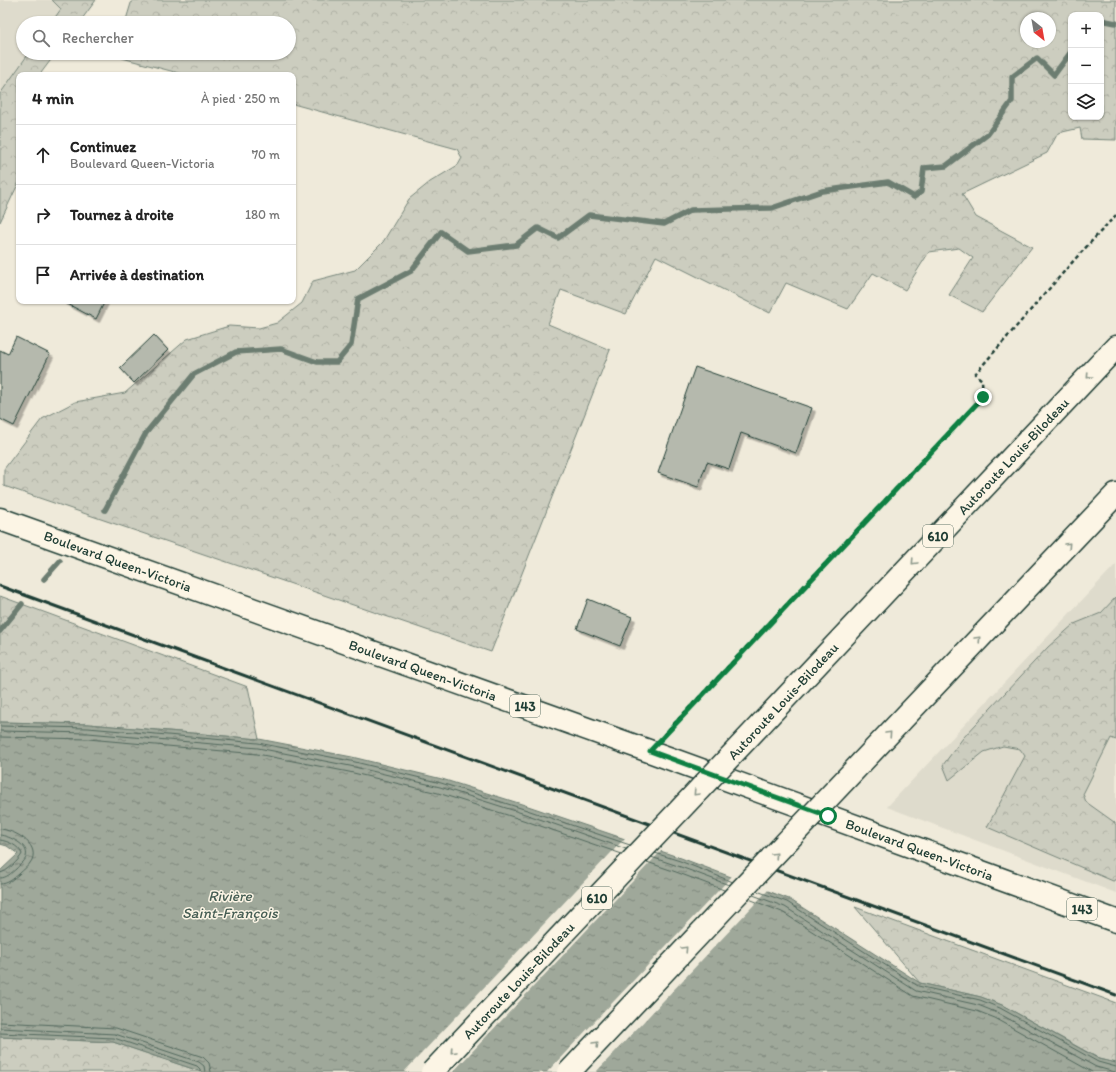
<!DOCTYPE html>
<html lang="fr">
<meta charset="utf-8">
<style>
:root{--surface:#fff;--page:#f6f6f6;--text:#222;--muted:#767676;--line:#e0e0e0}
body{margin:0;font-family:Itim,sans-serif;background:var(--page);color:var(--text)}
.controls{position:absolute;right:12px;top:12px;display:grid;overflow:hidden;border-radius:8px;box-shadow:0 1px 3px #0004}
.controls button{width:36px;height:36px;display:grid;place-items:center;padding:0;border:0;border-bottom:1px solid var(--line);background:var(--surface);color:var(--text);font:20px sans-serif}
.compass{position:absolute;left:1020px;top:12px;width:36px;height:36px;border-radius:50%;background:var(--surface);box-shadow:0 1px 3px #0004;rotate:149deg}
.stop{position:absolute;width:12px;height:12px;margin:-9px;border:3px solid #0b8043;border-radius:50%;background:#fff}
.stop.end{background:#0b8043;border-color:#fff;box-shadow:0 1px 4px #0008}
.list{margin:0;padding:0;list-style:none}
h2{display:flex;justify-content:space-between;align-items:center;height:52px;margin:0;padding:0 16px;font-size:17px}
h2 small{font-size:13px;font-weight:400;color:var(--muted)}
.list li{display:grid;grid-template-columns:26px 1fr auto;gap:12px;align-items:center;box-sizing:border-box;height:60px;padding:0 16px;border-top:1px solid var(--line)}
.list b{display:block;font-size:15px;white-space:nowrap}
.list p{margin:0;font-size:13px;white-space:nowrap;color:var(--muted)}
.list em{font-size:13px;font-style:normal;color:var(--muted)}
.icon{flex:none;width:22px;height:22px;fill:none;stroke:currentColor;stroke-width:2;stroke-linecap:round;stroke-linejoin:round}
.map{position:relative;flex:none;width:1116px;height:1072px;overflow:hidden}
.search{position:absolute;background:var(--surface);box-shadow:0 1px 3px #0004;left:16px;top:16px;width:280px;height:44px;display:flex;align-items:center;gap:10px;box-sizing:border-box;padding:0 14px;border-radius:22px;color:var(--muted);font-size:15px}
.panel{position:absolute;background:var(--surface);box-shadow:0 1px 3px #0004;left:16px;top:72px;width:280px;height:232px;border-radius:8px}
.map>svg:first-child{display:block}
</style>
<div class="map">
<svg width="1116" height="1072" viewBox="0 0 1116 1072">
<defs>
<pattern id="forest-crowns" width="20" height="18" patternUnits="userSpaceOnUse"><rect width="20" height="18" fill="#cccdbf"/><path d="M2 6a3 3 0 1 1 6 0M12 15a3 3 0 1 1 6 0" fill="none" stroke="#afb1a5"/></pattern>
<pattern id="water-ripples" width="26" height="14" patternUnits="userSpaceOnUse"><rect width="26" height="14" fill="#9fa89a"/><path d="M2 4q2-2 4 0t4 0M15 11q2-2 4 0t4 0" fill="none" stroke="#818a7e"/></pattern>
<filter id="shadow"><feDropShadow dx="3.5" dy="3.5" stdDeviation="0" flood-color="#0004"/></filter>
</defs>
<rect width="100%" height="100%" fill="#efeada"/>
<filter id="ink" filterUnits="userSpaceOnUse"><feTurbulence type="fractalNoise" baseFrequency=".025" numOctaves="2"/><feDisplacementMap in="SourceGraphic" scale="8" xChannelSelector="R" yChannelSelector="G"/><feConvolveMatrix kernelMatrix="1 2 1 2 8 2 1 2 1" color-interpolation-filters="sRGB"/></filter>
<g filter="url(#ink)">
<g fill="#dedbcc">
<polygon points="0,0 52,0 61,9 51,23 23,23 23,53 29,53 0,94"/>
<polygon points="1116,564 1116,893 887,807"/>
</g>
<g fill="url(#forest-crowns)" stroke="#76857a" fill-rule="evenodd">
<polygon points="52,0 96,0 79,23 51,23 61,9"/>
<path d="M132,0H1116V140L1082,139L1080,128L1058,133L1047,153L962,194L976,217L1032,247L982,312L949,295L973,258L959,248L929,252L905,290L873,273L848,309L786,283L770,313L656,256L626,314L561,290L548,324L610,350L491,652L4,486V469L42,419L75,402L125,393L187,339L229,326L259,328L277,323L302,303L313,281L355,270L383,242L409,199L430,182L458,165L462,158L457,149L293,104V75H186L122,58L121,53H289V23H125ZM1071,15H1101V117H1071ZM1026,18H1050V42H1026Z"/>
<polygon points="29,53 56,53 41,73 42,75 19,75 19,182 0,222 0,94"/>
<polygon points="0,596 248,687 259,739 89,724 0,722"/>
<polygon points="1116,597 1116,740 1111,738 1083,794 1086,802 1114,822 1116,825 1116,880 1113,881 987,827 1025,756 1020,749 1003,746 984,752 949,780 943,765 963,738 1048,647 1074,624 1101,613"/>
<polygon points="855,907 1116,1003 1116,1063 1100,1059 1002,1005 981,997 920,983"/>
<polygon points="0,1037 113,1042 202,1072 0,1072"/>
</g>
<polygon fill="url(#water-ripples)" stroke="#6c7d71" points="0,722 89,724 259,739 352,757 442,779 528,806 681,858 789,899 920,983 981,997 1002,1005 1099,1059 1116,1063 1116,1072 202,1072 113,1042 0,1037 0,871 18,854 7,846 0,844"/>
<g fill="#efeada">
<polygon points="626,837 663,849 453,1072 404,1072"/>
<polygon points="733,875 769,889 596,1072 547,1072"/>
</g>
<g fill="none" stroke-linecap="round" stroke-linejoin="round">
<g stroke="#52685d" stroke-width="1">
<polyline points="0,726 88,728 258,743 351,761 441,783 527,810 630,845"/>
<polyline points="0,731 88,733 258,748 350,766 440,787 525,814 626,849"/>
<polyline points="0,737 88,739 257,754 349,772 438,793 523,820 622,854"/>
<path d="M0,829C14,830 39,843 32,860C29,866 23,870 19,874C13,879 8,884 0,884"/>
<path d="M0,835C9,836 30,845 26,857C25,862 19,865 16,869C11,873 7,878 0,878"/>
<path d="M0,840C8,841 19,846 22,854C20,859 6,873 0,873"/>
<polyline points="655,853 680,861 733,882"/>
<polyline points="651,857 678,866 729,885"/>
<polyline points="647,862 676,872 724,890"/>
<polyline points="757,891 787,902 918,986 980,1000 1000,1008 1098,1062 1116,1067"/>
<polyline points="753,895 785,907 916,991 978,1005 998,1013 1096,1067 1115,1072"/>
<polyline points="749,899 782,912 913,996 977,1011 995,1018 1092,1072"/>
<polyline points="0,1022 116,1028 203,1057 209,1063 211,1072"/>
<polyline points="0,1028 115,1034 199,1062 204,1066 205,1072"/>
<polyline points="0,1033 114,1038 197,1066 200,1069 200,1072"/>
</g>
<g stroke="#6c7d71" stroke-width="5.5">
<polyline points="1101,20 1116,23"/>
<polyline points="105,510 146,433 194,374 236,352 281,349 317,362 337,362 351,345 358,299 411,271 441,232 468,251 516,245 538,228 558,238 589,215 664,224 691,210 772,208 822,191 888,182 914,197 921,192 924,168 946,166 988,134 1012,101 1012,77 1037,58 1054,75 1071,52"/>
<polyline points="44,579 60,561"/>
<polyline points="0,631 22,604"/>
</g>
</g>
<g fill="#b5b9ad" stroke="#1f3d34" filter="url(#shadow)">
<polygon points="62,301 105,301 96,319"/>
<polygon points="154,335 168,350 134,383 120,368"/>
<polygon points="16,337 50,354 14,426 0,419 0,350 8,354"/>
<polygon points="695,367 812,408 796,453 741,433 729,469 707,462 698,487 658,473"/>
<polygon points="588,599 632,617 620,646 577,629"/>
</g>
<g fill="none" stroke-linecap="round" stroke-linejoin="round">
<defs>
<g id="primary">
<path id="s1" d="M0,519L649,751L1116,921"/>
</g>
<g id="highway">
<path id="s2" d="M761,724L1116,347"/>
<polyline points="862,762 1116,494"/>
</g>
</defs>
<use href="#primary" stroke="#1f3d34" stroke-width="25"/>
<use href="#highway" stroke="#1f3d34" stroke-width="25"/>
<polyline stroke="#1f3d34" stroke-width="2.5" stroke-dasharray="4 3" stroke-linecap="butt" points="664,735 983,397 982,380 975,374 1076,258 1116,215"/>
<use href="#primary" stroke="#fcf5e5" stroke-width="22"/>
<use href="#highway" stroke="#fcf5e5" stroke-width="22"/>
<polyline stroke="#1f3d34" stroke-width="3" points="0,586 1116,995"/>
<defs>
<g id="highway-bridge">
<path id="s3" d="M432,1072L761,724"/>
<polyline points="569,1072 862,762"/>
</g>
</defs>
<use href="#highway-bridge" stroke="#1f3d34" stroke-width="25" stroke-linecap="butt"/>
<use href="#highway-bridge" stroke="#fcf5e5" stroke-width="22"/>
</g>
<defs><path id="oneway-chevron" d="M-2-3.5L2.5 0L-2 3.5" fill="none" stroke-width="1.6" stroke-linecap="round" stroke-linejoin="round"/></defs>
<g stroke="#8e998c">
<use href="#oneway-chevron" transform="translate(1089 376) rotate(133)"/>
<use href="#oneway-chevron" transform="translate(1068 545) rotate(-47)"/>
<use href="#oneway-chevron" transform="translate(914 562) rotate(133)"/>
<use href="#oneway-chevron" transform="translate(978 639) rotate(-47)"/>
<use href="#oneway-chevron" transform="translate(889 734) rotate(-47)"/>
<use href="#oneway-chevron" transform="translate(696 793) rotate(133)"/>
<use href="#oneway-chevron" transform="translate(775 855) rotate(-47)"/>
<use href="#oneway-chevron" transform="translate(685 949) rotate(-47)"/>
<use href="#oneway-chevron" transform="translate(596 1044) rotate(-47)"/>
<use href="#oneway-chevron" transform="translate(453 1051) rotate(133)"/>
</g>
</g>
<g fill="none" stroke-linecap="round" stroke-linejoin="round" filter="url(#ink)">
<polyline stroke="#0b8043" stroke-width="5" points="828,816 650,751 983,397"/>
</g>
<g text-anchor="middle" stroke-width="3" stroke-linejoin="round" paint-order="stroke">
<g fill="#fcf5e5" stroke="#617469" stroke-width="1">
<rect x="923" y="525" width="30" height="22" rx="3"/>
<rect x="510" y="695" width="30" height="22" rx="3"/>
<rect x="582" y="887" width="30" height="22" rx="3"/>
<rect x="1067" y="898" width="30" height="22" rx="3"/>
</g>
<g font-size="13" font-weight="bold" fill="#1f3d34">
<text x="938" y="541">610</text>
<text x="525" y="711">143</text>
<text x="597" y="903">610</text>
<text x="1082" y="914">143</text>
</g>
<g font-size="14" fill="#1f3d34" stroke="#fcf5e5">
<text dy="5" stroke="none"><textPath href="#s2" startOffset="368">Autoroute Louis-Bilodeau</textPath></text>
<text dy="5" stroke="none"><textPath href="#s1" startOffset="125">Boulevard Queen-Victoria</textPath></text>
<text dy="5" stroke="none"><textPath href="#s1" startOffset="449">Boulevard Queen-Victoria</textPath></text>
<text transform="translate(783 701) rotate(-47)" y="5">Autoroute Louis-Bilodeau</text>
<text dy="5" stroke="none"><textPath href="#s1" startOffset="977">Boulevard Queen-Victoria</textPath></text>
<text dy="5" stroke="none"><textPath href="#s3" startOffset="126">Autoroute Louis-Bilodeau</textPath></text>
</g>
<g font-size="15" font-style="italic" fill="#455d53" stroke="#fcf5e5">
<text x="230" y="901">Rivière<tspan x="230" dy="17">Saint-François</tspan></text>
</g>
</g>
</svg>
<div class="controls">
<button>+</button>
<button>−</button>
<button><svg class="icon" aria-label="layers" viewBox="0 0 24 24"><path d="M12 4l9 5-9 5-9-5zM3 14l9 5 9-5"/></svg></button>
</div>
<svg class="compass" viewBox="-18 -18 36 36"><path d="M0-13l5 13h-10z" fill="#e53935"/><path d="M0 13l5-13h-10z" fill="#767676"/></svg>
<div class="stop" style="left:828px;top:816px"></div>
<div class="stop end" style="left:983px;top:397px"></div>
<div class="search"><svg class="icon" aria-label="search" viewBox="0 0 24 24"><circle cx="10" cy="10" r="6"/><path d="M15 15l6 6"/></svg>Rechercher</div>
<section class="panel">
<h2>4 min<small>À pied · 250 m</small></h2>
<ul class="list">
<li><svg class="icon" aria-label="ahead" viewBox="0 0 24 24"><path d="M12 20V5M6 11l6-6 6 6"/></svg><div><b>Continuez</b><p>Boulevard Queen-Victoria</p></div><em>70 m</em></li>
<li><svg class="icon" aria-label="right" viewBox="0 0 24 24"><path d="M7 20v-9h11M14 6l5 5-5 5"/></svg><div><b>Tournez à droite</b></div><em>180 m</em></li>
<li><svg class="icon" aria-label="arrive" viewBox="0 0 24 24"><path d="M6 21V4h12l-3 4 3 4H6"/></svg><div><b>Arrivée à destination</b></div></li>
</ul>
</section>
</div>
